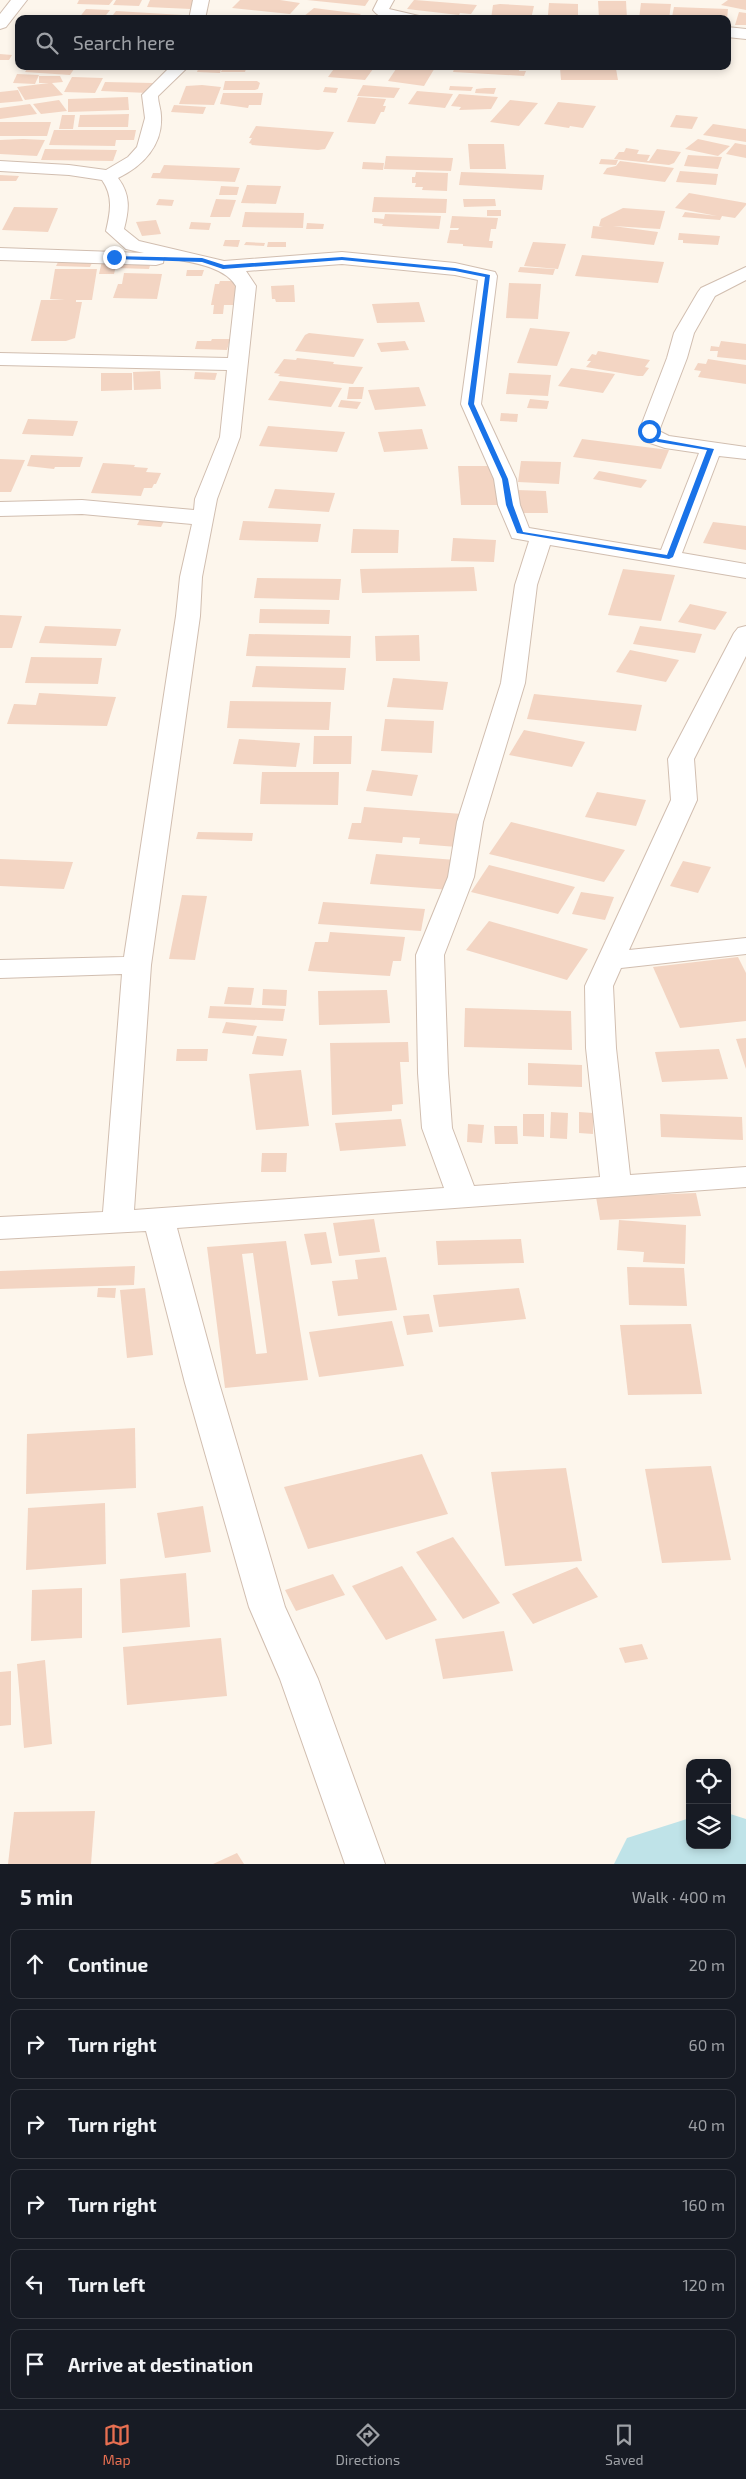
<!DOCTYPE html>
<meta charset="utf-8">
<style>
:root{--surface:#171b24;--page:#20242c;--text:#f1f3f6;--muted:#9ea1a6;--line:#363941;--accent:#e76f51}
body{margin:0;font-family:"Exo 2",sans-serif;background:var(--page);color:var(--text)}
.controls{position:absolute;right:15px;bottom:15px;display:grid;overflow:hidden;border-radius:10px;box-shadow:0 2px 8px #0003}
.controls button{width:45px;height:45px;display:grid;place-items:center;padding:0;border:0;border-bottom:1px solid var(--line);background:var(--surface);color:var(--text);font:25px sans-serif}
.stop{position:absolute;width:15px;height:15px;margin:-11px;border:4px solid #1a73e8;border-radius:50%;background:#fff}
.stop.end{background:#1a73e8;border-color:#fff;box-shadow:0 1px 5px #0008}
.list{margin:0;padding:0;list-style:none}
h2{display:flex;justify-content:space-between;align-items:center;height:65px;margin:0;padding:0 20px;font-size:21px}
h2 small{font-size:16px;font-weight:400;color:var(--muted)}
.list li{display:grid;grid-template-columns:32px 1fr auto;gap:15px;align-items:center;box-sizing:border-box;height:70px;margin:0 10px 10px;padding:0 10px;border:1px solid var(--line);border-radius:10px}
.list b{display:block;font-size:19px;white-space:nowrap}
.list em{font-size:16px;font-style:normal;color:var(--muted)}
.icon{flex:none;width:28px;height:28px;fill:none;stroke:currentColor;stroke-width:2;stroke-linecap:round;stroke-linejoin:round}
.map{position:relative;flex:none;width:746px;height:1864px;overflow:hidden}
.search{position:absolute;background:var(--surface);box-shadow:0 2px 8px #0003;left:15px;right:15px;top:15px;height:55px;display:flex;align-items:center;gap:12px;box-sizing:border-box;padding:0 18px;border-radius:10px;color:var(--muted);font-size:19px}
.sheet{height:545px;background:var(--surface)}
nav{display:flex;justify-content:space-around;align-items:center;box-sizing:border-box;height:70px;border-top:1px solid var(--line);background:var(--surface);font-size:14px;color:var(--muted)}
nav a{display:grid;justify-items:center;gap:2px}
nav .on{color:var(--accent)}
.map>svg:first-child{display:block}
</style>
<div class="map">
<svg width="746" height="1864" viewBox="0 0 746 1864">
<rect width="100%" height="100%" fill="#fdf6ec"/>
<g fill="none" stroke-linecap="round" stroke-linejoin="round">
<polygon fill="#bfe3e8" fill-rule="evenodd" points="727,1813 746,1819 746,1864 614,1864 627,1838 690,1818 690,1845 727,1845"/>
</g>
<g fill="#f3d5c3" fill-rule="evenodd">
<polygon points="79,0 113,0 109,5 77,4"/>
<polygon points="116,0 142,0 139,6 113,5"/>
<polygon points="150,0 196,0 191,9 147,7"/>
<polygon points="240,0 280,0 300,3 290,14 232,8"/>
<polygon points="307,0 369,0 365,6"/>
<polygon points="414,0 415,0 477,5 471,14 460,13 459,15 407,9"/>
<polygon points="728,0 746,0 746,10 721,5"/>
<polygon points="598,1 626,1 627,19 599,18"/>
<polygon points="549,3 578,4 578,16 548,15"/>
<polygon points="641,3 671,4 669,19 639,19"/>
<polygon points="500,4 534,6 531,19 491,19 493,5"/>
<polygon points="674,7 728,9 727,19 672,17"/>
<polygon points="314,8 361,14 355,19 303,17"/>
<polygon points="86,9 110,10 103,19 78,19"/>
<polygon points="116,11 183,15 180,19 110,19"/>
<polygon points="739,12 746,13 746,25 735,25"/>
<polygon points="0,54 12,55 9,60 0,60"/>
<polygon points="29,66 76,66 70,75 25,72"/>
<polygon points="199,66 222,66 220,73 197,72"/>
<polygon points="223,66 247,66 245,72 221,72"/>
<polygon points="336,66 339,66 373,69 365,80 328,77"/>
<polygon points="398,66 436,66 424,86 388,81"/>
<polygon points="455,66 520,66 519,71 526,71 524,76 453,72"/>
<polygon points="560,68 616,69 618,80 561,80"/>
<polygon points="17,74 39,75 35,84 13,83"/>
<polygon points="39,76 60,76 63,82 52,83 63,95 25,100 17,87 49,83 39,83"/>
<polygon points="72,77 103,78 95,93 64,92"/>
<polygon points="225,81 257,81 260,83 258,89 255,90 223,90"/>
<polygon points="105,82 153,83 148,93 101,91"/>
<polygon points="202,85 221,87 214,105 179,104 186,86"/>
<polygon points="363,85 400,88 394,98 357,96"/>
<polygon points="450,86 473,87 471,91 449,90"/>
<polygon points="325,87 338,88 336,93 323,92"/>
<polygon points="485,88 496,88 494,94 475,93 476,89"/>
<polygon points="18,90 23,101 0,103 0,92"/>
<polygon points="417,91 453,94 445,108 408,104"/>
<polygon points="223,93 263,93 261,105 249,105 248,108 220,104"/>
<polygon points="459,94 498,97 491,109 459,110 461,107 451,106"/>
<polygon points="128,97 129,110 68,112 68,99"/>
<polygon points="358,97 386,99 383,106 386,106 384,112 381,112 375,124 347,122"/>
<polygon points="59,100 67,111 41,114 33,104"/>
<polygon points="510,100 538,103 519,126 490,122"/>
<polygon points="558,102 596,106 583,128 570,126 569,128 544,124"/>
<polygon points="30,104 37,114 0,119 0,108"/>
<polygon points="174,105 206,107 203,114 171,112"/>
<polygon points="129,114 128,127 78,127 80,115"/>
<polygon points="62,115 75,115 73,129 59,129"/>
<polygon points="676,115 698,117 692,129 670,127"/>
<polygon points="0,122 51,122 47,136 0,136"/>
<polygon points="713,124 746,129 746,142 703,135"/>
<polygon points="256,126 334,132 325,149 318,150 251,145 252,144 249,143 252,138 249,138"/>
<polygon points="54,130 136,130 134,140 116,140 115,146 49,145"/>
<polygon points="698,139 730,146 718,156 685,149"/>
<polygon points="0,140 23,139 45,140 37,156 0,154"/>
<polygon points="735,143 746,145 746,158 726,154"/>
<polygon points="468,144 504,144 506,169 470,169"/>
<polygon points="626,148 639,150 637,154 650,155 647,161 649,161 657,149 681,152 674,163 669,165 614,159 619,152 624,152"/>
<polygon points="45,149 117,150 113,161 41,160"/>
<polygon points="688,155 722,157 718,169 684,166"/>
<polygon points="386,156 453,158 451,171 384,169"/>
<polygon points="601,159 618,160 616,165 599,164"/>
<polygon points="620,161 674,168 665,182 603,174 607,168 616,166"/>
<polygon points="363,162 384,163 383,170 362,169"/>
<polygon points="164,165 240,168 235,182 151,178 153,173 160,173"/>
<polygon points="680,171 718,174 716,185 676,182"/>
<polygon points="416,172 448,173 447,191 422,190 423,187 415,187 416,183 412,183 412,177 415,177"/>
<polygon points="461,172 544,175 542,190 459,185"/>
<polygon points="0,175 19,176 16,181 0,181"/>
<polygon points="247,185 281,186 276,204 241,203"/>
<polygon points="221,186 239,187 237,195 219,195"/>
<polygon points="689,193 746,203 746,205 735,218 722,216 720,220 682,217 685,212 717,216 675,208"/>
<polygon points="374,197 447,199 446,213 372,212"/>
<polygon points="159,199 174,200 172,206 156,205"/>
<polygon points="216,199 236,200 230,217 210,217"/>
<polygon points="463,199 495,199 496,206 464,207"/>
<polygon points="14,207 58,208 48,232 2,230"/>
<polygon points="623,208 665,211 660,229 613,226 658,232 654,245 591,238 593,226 603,227 599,226 601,219"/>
<rect x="487" y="210" width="14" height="6"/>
<polygon points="245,212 304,213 303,228 242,227"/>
<polygon points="385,214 441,216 439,229 382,226 383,224 374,223 374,218 384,219"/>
<polygon points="452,216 498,218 496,229 491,229 489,241 493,241 492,248 463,246 463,244 447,243 450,230 458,230 459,228 450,228"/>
<polygon points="156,220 161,234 142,236 136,222"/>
<polygon points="191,222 211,223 209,230 189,229"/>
<polygon points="307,223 324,224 323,229 306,229"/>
<polygon points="679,233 720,236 718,245 683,243 683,240 678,240"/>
<polygon points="225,240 240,240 238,247 223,246"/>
<polygon points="246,242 265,243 264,246 244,245"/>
<polygon points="268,242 286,242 286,247 267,247"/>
<polygon points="533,242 566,244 558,269 524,266"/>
<polygon points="582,255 664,262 658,283 575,276"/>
<polygon points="59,260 99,261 99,263 92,263 90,267 56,266"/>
<polygon points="102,261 117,262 114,274 99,274"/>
<polygon points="119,261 151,262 149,269 116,268"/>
<polygon points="520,267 555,269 553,275 518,272"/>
<polygon points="55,269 97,269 92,300 76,300 76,302 82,302 75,338 66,341 31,341 41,300 65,300 50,299"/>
<polygon points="187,270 204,270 202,276 186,276"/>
<polygon points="124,273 162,274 157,299 113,298 118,284 122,284"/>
<polygon points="220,281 235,281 237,284 233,305 211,305 215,284 219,284"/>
<polygon points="509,283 541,284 538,319 506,318"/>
<polygon points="294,285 295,302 276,302 275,299 272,299 271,286"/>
<polygon points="419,302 425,322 377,323 372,304"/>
<polygon points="214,305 224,305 223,314 213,314"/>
<polygon points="530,328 570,332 557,366 517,363"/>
<polygon points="309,333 364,339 354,357 295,351 305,335"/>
<polygon points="212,339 230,339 227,350 195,349 197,341 211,341"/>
<polygon points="405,341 409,350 381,352 377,343"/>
<polygon points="721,341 746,344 746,360 717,357 718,351 710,351 711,346 719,347"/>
<polygon points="598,351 650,360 645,367 649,368 643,376 638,376 586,367 591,361 587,361 592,354 596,355"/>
<polygon points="297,358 334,362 333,364 363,367 353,384 278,376 280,374 274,373 284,359 296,360"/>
<polygon points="708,359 746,365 746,384 698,377 701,371 694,370 698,363 706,364"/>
<polygon points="571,368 586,370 615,374 603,393 558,386"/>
<polygon points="160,371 161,389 134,390 133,372"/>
<polygon points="195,372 217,373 215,380 194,379"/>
<polygon points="101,373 132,373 132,390 101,391"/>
<polygon points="509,373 551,375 548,396 506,394"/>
<polygon points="280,381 342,388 331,407 268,400"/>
<polygon points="349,387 364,387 362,399 347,399"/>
<polygon points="419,387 426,406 375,410 368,390"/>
<polygon points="530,399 549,401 547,409 527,408"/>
<polygon points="341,400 361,402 357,409 338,407"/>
<polygon points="501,413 518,414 517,422 500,421"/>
<polygon points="28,419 78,421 73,436 22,434"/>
<polygon points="268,426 345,432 337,452 259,446"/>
<polygon points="422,429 428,449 384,452 378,432"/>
<polygon points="582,439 669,450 661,469 573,457"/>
<polygon points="31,455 83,457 80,467 55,467 54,469 27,466"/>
<polygon points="0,459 25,460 11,492 0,492"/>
<polygon points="521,461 561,462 559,484 518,482"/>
<polygon points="103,463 135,465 134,467 148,468 146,472 161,473 156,484 154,484 152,488 144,488 141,496 91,493"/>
<polygon points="458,466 499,466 502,505 461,505"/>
<polygon points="599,471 647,480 641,488 593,479"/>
<polygon points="275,489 335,493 329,512 268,508"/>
<polygon points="517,490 546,491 548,513 519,513"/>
<polygon points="141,517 165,519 161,527 137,525"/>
<polygon points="243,521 321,524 318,542 239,540"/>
<polygon points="713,522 746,526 746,550 703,543"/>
<polygon points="353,529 399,530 398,553 351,553"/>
<polygon points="453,538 496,540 494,562 451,561"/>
<polygon points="474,567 477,591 362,593 360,569"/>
<polygon points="623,569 675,575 661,621 608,615"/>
<polygon points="257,578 341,579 339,600 254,598"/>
<polygon points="690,604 727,612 715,630 678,622"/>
<polygon points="260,609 330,610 329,624 259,623"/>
<polygon points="0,615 22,616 12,648 0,648"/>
<polygon points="45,626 121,629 116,646 39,643"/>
<polygon points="640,626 702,634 695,653 633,644"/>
<polygon points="249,634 351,636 350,658 246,656"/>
<polygon points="419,635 420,661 376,661 375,636"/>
<polygon points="630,650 679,660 666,682 616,672"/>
<polygon points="31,657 102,658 98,684 25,683"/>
<polygon points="256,666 346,668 344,690 252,687"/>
<polygon points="393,678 448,682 443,710 387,707"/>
<polygon points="39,693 116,697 107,726 7,724 14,704 36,705"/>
<polygon points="534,694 642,705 636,731 527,719"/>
<polygon points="230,701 331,702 329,730 227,728"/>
<polygon points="385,719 434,721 432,753 381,751"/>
<polygon points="524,730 585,742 572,767 509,755"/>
<polygon points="314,736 352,736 351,764 313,764"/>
<polygon points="239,739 300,743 296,767 233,764"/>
<polygon points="372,770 418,775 412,796 366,791"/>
<polygon points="262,772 339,772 338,805 260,804"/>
<polygon points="597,792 646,800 636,826 585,817"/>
<polygon points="364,807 463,814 457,847 419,844 420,838 403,837 402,843 348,839 352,823 361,823"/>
<polygon points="511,822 625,850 604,882 489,854"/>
<polygon points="198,832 253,833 252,841 196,839"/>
<polygon points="376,854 456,860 451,890 370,884"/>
<polygon points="0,859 73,862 64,889 0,886"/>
<polygon points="683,861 711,867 698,893 670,886"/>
<polygon points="489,865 575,887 558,914 471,892"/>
<polygon points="581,892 614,897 605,920 572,914"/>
<polygon points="182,895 207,896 195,960 169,959"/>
<polygon points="323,902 425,909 421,931 318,924"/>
<polygon points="489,921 588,949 567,980 466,950"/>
<polygon points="330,932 405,937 401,961 393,961 390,976 308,971 315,942 328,942"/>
<polygon points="738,957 746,973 746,1021 680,1028 653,967"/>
<polygon points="228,987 254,988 251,1005 224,1004"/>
<polygon points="263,989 287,990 286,1006 262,1005"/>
<polygon points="387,990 390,1023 319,1025 318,991"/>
<polygon points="210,1006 285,1009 283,1021 208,1018"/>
<polygon points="465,1008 571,1011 572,1050 464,1047"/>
<polygon points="226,1022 257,1026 253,1036 222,1033"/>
<polygon points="257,1036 287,1039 283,1056 252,1054"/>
<polygon points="746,1038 746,1069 736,1039"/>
<polygon points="408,1042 409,1062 400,1062 403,1104 392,1105 392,1111 332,1115 330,1043"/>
<polygon points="177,1049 208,1049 207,1061 176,1061"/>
<polygon points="719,1049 728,1079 662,1082 655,1052"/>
<polygon points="528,1063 582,1065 582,1087 528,1085"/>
<polygon points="301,1070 309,1126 256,1130 249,1074"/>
<polygon points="551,1112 568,1113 567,1139 550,1138"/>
<polygon points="579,1112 593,1113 593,1134 579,1133"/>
<polygon points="523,1114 544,1114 544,1137 523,1136"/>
<polygon points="660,1114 742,1117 743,1140 661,1137"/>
<polygon points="401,1119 406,1146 340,1151 335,1123"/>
<polygon points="468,1124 484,1125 482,1143 467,1142"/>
<polygon points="494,1126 517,1126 518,1144 495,1144"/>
<polygon points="262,1153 287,1153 286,1172 261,1172"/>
<polygon points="696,1193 701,1216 600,1220 596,1197"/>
<polygon points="374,1219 380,1252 339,1256 333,1223"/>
<polygon points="619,1220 686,1225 685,1264 643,1262 644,1252 617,1250"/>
<polygon points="326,1232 332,1263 311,1265 304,1234"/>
<polygon points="521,1239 524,1263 438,1265 436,1241"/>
<path d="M286,1241L308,1380L225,1388L207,1247ZM253,1253L267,1353L256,1354L242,1254Z"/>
<polygon points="386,1257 397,1310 338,1316 332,1281 358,1279 355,1260"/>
<polygon points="135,1266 134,1285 0,1289 0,1271"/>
<polygon points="627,1267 684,1268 687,1306 629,1305"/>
<polygon points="98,1288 116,1288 115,1298 97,1297"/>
<polygon points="145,1288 153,1355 127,1358 120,1290"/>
<polygon points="519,1288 526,1319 439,1327 433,1295"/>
<polygon points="429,1314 433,1332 407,1335 403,1316"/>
<polygon points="392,1321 404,1366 319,1377 309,1332"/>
<polygon points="691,1324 702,1394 628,1395 620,1325"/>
<polygon points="135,1428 136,1488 26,1494 27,1434"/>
<polygon points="422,1454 448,1514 308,1549 284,1487"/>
<polygon points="711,1466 731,1560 662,1563 645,1469"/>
<polygon points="566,1468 582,1561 505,1566 491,1472"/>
<polygon points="105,1503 106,1564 26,1570 28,1508"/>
<polygon points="203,1506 211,1552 165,1558 157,1513"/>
<polygon points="453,1537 500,1603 463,1619 416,1552"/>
<polygon points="402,1566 437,1620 386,1640 352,1586"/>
<polygon points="577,1567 598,1597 533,1624 512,1594"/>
<polygon points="186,1573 190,1627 122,1633 120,1579"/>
<polygon points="333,1574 345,1595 296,1611 285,1590"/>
<polygon points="82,1588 82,1638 31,1641 32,1590"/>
<polygon points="504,1631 513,1671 443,1679 435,1639"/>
<polygon points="221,1638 227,1696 127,1705 123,1647"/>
<polygon points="642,1644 648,1659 625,1663 619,1648"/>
<polygon points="45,1660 52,1744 24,1748 17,1664"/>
<polygon points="11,1671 11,1725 0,1726 0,1672"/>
<polygon points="95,1811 91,1864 8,1864 14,1812"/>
<polygon points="237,1853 244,1864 213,1864"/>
</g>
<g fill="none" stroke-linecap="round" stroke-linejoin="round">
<defs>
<g id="minor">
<polygon points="11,0 27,0 6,27 0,29 0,14"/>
<polygon points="193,0 209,0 205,19 189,19"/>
<path d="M378,0H394L389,9L419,16L422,19C407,19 383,24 373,10Z"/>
<polygon points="727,27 746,29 746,39 727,37"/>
<path d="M171,66H189L158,96C158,103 161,109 161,116C163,145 143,166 118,178C131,195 129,210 124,229L139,241L224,261L342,252L455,263L495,272L497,276L481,404L516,479L520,505L529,528L661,550L699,453L665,448L644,441L639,431L667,358L674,333L698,292L701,288L746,267V280L715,296L694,333L687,358L659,431L669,436L746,447V459L719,456L682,553L746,564V578L550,545L537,585L525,683L483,822L474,877L444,955L448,1073L452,1128L474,1186L600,1177L586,1048L585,986L671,800L668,759L734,633L738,628L746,626V656L694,759L697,800L629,950L746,938V954L621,968L613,986L616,1048L630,1175L746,1167V1187L177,1228L219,1383L285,1607L318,1679L385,1864H345L280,1679L249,1607L185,1383L146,1231L0,1239V1217L103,1212L122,974L0,978V960L124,957L176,616L180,577L192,524L82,514L0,516V502L82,500L194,510L195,499L220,437L227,370L0,365V353L228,358L236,286C224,265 187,262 164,257L163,263L156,265L0,260V248L144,253L126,249L106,231C110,213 114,197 102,180L69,175L0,171V161L69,165L106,170L128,157L137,147L145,118L142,95ZM342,264L455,275L478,280L461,404L494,479L498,505L512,538L529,541L515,585L501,683L457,822L448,877L416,955L418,1073L422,1128L444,1188L134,1210L151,965L200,616L202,577L217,499L240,437L256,286L246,271Z"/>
</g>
</defs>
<use href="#minor" stroke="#d1beb0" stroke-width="2"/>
<use href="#minor" fill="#fff" fill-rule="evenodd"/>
</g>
<polygon fill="#1a73e8" points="112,256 202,258 224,265 342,257 455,268 490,275 474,404 508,479 513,505 523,532 667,555 707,450 658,442 647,437 646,431 649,430 653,436 659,439 714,449 673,557 669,559 517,533 506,505 502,479 468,404 485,277 455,271 342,260 223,269 202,262 114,259"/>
</svg>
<div class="controls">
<button><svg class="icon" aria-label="locate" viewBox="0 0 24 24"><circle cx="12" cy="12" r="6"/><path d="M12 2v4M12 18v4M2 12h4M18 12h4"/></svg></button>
<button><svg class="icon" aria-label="layers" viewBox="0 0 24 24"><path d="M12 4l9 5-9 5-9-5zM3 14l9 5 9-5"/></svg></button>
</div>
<div class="stop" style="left:649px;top:431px"></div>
<div class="stop end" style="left:114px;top:257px"></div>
<div class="search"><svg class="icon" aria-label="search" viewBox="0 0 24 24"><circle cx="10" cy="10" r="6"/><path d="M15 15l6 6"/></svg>Search here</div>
</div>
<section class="sheet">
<h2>5 min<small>Walk · 400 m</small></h2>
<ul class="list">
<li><svg class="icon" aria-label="ahead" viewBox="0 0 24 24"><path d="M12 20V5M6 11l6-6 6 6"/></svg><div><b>Continue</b></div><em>20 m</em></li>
<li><svg class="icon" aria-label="right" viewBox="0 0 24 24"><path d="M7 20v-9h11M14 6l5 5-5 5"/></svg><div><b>Turn right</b></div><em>60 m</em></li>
<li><svg class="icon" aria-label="right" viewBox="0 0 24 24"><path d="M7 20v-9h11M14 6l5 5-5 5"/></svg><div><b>Turn right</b></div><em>40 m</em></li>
<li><svg class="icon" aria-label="right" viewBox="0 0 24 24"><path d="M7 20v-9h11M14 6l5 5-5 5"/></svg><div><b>Turn right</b></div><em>160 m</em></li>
<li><svg class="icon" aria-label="left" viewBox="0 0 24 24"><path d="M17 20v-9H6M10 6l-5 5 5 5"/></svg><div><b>Turn left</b></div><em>120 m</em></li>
<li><svg class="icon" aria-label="arrive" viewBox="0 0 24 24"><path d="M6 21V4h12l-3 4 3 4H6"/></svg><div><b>Arrive at destination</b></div></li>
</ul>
</section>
<nav>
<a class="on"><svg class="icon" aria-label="map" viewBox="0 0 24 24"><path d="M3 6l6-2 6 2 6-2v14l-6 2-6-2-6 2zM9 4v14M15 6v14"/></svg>Map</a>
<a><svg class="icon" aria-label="directions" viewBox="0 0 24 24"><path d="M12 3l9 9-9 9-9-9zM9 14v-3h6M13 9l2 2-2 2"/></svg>Directions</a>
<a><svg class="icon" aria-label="saved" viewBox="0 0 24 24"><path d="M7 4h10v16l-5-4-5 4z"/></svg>Saved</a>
</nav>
